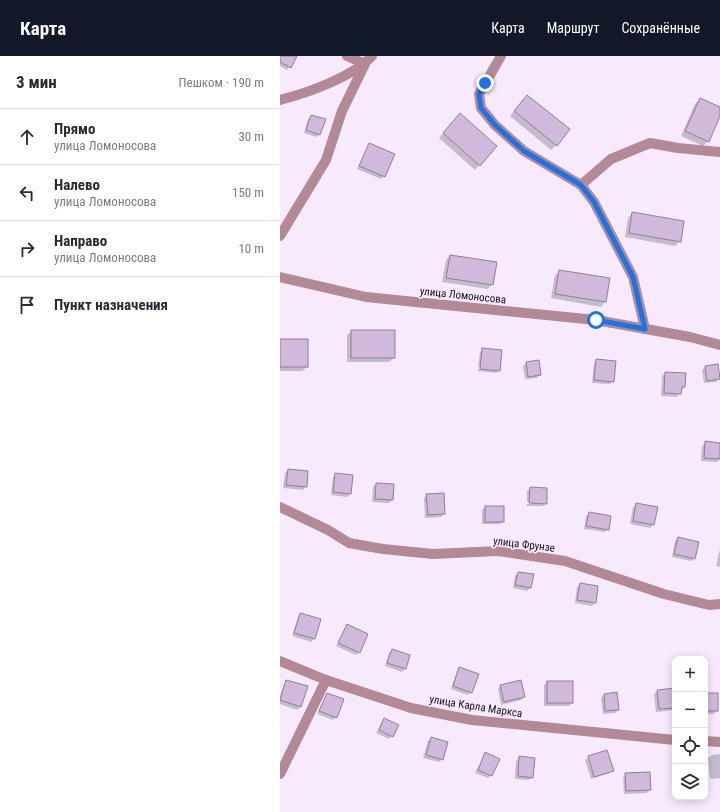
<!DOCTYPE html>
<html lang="ru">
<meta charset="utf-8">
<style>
:root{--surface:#fff;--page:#f2f2f3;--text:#2b2b33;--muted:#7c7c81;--line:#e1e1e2;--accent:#111827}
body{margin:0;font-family:"Roboto Condensed",sans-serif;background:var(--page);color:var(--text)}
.controls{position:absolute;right:12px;bottom:12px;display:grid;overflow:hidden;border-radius:8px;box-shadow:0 2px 10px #0003}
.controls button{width:36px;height:36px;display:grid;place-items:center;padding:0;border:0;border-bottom:1px solid var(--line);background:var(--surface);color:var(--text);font:20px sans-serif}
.stop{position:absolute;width:12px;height:12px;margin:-9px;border:3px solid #1a73e8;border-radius:50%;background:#fff}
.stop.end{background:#1a73e8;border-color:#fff;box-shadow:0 1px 4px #0008}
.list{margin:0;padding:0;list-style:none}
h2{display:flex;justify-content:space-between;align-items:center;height:52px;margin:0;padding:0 16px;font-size:17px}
h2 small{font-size:13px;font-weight:400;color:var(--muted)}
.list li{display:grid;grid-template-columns:26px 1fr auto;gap:12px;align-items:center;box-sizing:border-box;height:56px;padding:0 16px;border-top:1px solid var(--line)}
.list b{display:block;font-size:15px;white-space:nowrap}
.list p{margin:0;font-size:13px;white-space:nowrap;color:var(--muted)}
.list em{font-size:13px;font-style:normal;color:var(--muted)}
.icon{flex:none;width:22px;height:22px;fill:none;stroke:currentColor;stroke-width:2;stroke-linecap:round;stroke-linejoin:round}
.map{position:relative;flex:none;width:440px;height:756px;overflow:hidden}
header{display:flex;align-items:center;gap:24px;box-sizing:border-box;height:56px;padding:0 20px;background:var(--accent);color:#fff}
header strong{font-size:19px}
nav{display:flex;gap:22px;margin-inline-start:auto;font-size:14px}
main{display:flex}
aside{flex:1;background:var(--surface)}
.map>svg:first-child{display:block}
</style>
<header>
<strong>Карта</strong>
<nav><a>Карта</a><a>Маршрут</a><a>Сохранённые</a></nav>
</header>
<main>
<aside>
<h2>3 мин<small>Пешком · 190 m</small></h2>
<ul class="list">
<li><svg class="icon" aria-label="ahead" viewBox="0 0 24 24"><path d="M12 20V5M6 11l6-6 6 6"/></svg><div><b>Прямо</b><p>улица Ломоносова</p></div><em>30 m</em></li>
<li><svg class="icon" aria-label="left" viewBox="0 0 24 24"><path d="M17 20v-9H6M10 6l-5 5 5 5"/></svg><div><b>Налево</b><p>улица Ломоносова</p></div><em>150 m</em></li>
<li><svg class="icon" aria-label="right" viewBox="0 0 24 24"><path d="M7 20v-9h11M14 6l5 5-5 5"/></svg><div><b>Направо</b><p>улица Ломоносова</p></div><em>10 m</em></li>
<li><svg class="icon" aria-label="arrive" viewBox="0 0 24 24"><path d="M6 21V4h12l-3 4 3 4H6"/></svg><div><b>Пункт назначения</b></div></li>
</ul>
</aside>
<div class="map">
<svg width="440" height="756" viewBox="0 0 440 756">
<rect width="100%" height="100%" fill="#f7eafe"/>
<g fill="#0003">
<polygon points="0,0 16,0 7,14 0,10"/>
<polygon points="420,43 440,52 440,58 428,85 423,90 401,80 415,48"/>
<polygon points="242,45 276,89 271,94 230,60"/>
<polygon points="31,60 40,78 36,81 24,77 28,63"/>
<polygon points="176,63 199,109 195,114 159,82"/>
<polygon points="90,88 104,120 101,123 77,113"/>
<polygon points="353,157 400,185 395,190 345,181 348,162"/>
<polygon points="170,200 212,228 208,233 162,226 166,204"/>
<polygon points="280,215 325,246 321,251 271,242 275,219"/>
<polygon points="72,275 114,302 109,306 67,306 67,279"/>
<polygon points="0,284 27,311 22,315 0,315"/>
<polygon points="203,293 219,314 216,317 198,315 198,313 218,315 218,313 198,311 200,296"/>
<polygon points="317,304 333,325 330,328 312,327 314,307"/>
<polygon points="258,305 260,318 257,322 245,323 243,310 246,307"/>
<polygon points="437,309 439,322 436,326 424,327 422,314 425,311"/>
<polygon points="385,317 404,331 397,341 381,340 382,320"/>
<polygon points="426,386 440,388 440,403 437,406 421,405 422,390"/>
<polygon points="8,414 27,415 26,430 23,434 3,432 5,417"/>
<polygon points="56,418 70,438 67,441 51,439 53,421"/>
<polygon points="96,428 112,444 109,447 92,446 93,431"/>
<polygon points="250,432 266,447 263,450 247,450 247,448 265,448 265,446 247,446 247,435"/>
<polygon points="147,439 164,458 161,461 145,462 144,442"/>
<polygon points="357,448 373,469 370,472 350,468 353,451"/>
<polygon points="205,451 223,451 223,465 220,468 202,468 202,454"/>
<polygon points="309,457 328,473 325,476 304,473 306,460"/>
<polygon points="398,482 414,502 411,505 392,501 395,485"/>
<polygon points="440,493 440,511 436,510"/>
<polygon points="238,517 250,532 247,535 233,532 235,520"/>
<polygon points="300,528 315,547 312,550 295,547 297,531"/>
<polygon points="21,558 34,583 31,586 12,580 18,561"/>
<polygon points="67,570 79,596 76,599 56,590"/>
<polygon points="112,594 129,600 125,613 122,616 105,610 109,597"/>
<polygon points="180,612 191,636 188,639 171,633 177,615"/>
<polygon points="7,625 20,651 17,654 0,648 0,640 4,628"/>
<polygon points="267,626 292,647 289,650 264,650 264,629"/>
<polygon points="221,630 244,641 241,644 221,649 218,633"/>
<polygon points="395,633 395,654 376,656 374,638 377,635"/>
<polygon points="47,638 56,661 53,664 37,658"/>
<polygon points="425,638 437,655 434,658 425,658"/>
<polygon points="324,639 338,654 335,657 323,658 321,642"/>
<polygon points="104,663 112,680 109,683 96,677"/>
<polygon points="151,682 162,703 159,706 143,702 148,685"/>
<polygon points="205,698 211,719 208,722 195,717"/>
<polygon points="440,698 440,722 430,723 428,702 432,699"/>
<polygon points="309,701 332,714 329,717 311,723 305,704"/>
<polygon points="239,702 252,721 249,724 235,723 236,705"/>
<polygon points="395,716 395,738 392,738 392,719"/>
<polygon points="346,718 370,734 367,737 344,738 343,721"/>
</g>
<g fill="#d1b9db" stroke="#8e7f95">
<polygon points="0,0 17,0 11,12 0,6"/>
<polygon points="247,39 290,73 277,90 234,55"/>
<polygon points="420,42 440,51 440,60 429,86 405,75"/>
<polygon points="180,57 217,90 200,110 163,77"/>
<polygon points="31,59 46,63 40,79 26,74"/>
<polygon points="89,87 115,98 105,121 79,110"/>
<polygon points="352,156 404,165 401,186 349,177"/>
<polygon points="170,199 217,206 213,229 166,222"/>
<polygon points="279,214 330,222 326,246 275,238"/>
<rect x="71" y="274" width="44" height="28"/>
<rect x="0" y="283" width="28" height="28"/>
<polygon points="202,292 222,294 220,315 200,313"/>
<polygon points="316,303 336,305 334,326 314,324"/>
<polygon points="259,304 261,319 248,321 246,306"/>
<polygon points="438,308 440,323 427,325 425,310"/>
<polygon points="385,316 406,317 405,331 402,331 401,338 384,337"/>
<polygon points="425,385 440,387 440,403 424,402"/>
<polygon points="8,413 28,415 27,431 6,429"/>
<polygon points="55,417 73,419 71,438 53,436"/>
<polygon points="96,427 114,428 113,444 95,443"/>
<polygon points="250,431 267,432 267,448 249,447"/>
<polygon points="164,437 165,458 148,459 146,438"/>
<polygon points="356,447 378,451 374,469 353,465"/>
<rect x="205" y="450" width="19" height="16"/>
<polygon points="309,456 331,460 329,474 306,470"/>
<polygon points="398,481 419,486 415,503 394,498"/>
<polygon points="238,516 254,518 251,532 235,529"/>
<polygon points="300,527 318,530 316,547 297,544"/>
<polygon points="20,557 41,563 35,583 14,577"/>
<polygon points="67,568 88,578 80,597 58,587"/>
<polygon points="112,593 130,599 126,613 107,607"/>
<polygon points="179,611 199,618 192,637 173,630"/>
<polygon points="6,624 28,630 21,651 0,644"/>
<polygon points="241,624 245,641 224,646 220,629"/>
<rect x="267" y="625" width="26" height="22"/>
<polygon points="395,632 395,652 379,653 377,634"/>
<polygon points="337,636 339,654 325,655 324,638"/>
<polygon points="47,637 64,643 57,662 39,655"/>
<rect x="425" y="637" width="13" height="18"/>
<polygon points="104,662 119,669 113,681 99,674"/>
<polygon points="151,681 168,686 163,704 146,699"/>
<polygon points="327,694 334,715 314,721 308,700"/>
<polygon points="205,696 220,703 212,720 198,714"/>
<polygon points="239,700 255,702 253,722 238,720"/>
<polygon points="370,716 371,734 346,735 345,717"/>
</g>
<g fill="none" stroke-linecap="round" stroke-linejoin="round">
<g stroke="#b28994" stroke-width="10">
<polyline points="221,0 199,38 201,52 215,69 244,95 301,129 314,146 353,221 365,273"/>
<path d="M0,44C27,37 73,21 92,0"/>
<polyline points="301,129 331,103 370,87 398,92 440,96"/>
<polyline points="0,180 46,104 62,55 85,8 67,0"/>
<polyline points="0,221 86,241 316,264 410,281 440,289"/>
<polyline points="0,451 48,474 69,487 103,493 153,498 218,495 285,505 384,538 429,549 440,548"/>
<polyline points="0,605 46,624 131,652 192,664 395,684"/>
<polyline points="425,685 440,686"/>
<polyline points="0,718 46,624"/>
</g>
</g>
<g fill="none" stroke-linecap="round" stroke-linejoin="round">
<polyline stroke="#1a73e8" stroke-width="5" points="205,27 199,38 201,52 215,69 244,95 301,129 314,146 353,221 365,273 316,264"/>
</g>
<g text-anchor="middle" stroke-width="3.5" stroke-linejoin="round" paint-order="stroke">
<g font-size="11" fill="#130e16" stroke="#f7eafe">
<text transform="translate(183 239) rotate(6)" y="4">улица Ломоносова</text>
<text transform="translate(244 488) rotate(7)" y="4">улица Фрунзе</text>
<text transform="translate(196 650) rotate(9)" y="4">улица Карла Маркса</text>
</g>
</g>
</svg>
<div class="controls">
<button>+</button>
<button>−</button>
<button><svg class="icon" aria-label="locate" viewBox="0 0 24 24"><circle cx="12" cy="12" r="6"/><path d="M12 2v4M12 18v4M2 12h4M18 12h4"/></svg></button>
<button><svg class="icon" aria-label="layers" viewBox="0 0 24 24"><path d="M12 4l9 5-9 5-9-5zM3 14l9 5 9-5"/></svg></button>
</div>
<div class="stop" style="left:316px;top:264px"></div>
<div class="stop end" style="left:205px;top:27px"></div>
</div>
</main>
